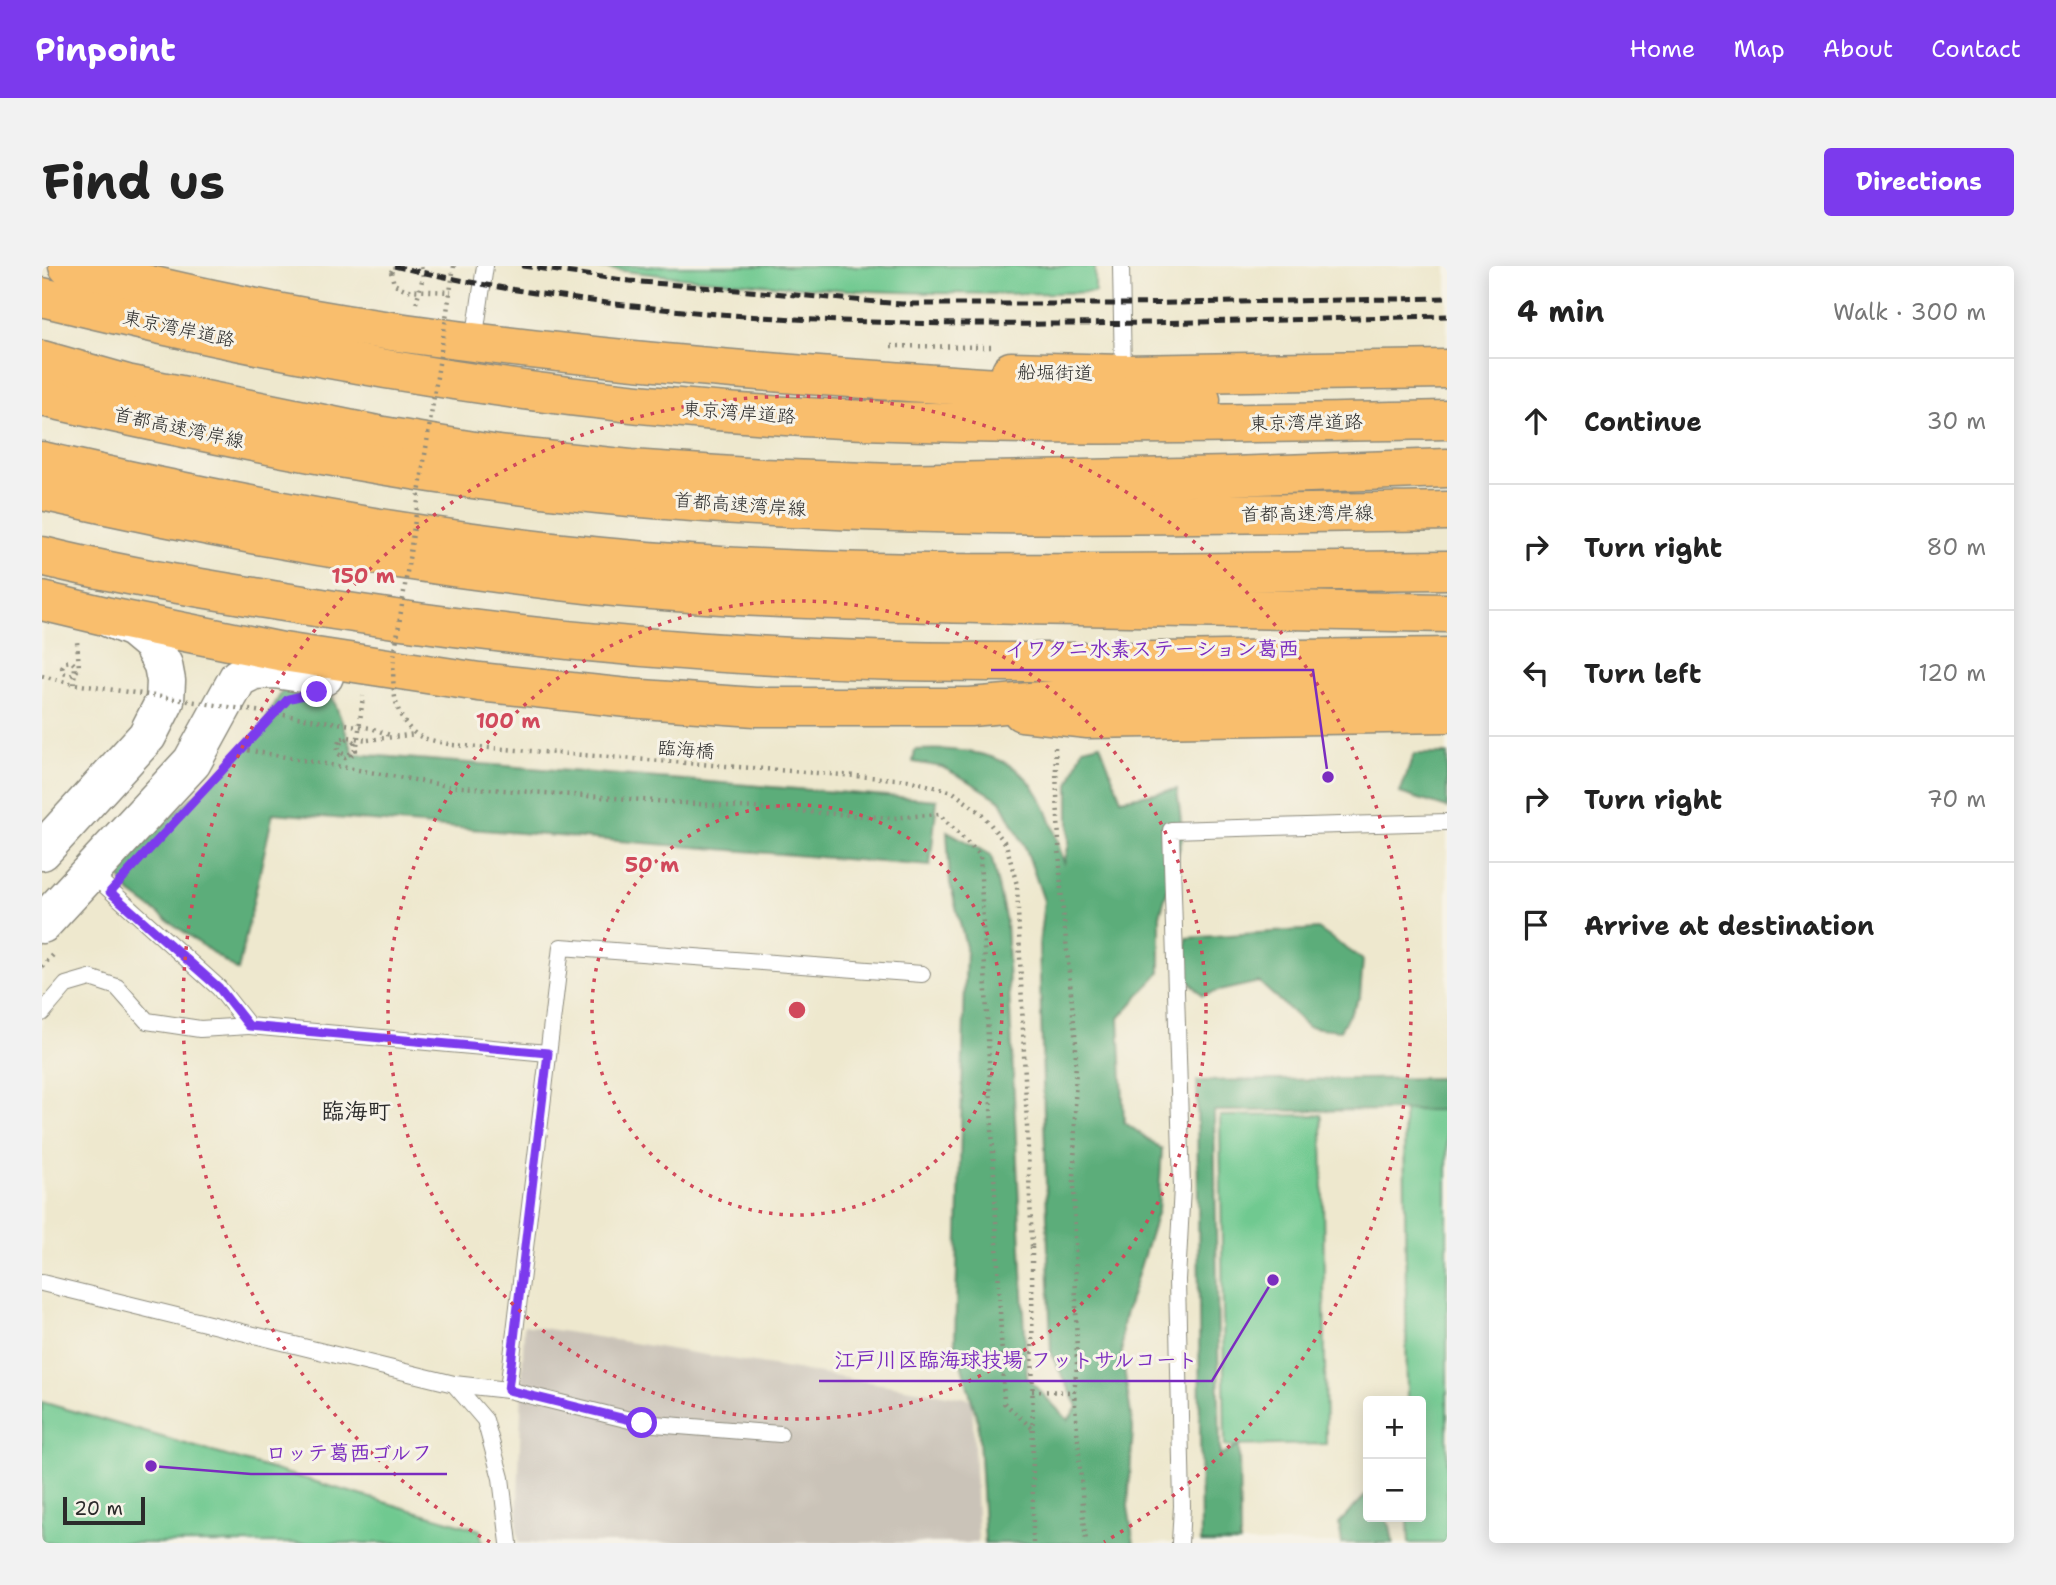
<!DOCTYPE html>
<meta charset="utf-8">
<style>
:root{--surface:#fff;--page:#f2f2f2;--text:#222;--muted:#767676;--line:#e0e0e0;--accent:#7c3aed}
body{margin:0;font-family:"Shantell Sans","Klee One",sans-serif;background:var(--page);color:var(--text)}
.controls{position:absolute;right:21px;bottom:21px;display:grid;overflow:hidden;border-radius:7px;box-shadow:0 4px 18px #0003}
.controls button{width:63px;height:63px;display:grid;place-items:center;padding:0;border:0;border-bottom:2px solid var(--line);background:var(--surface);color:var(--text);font:35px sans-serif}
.scale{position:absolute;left:21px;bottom:18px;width:82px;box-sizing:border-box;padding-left:7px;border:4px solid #2b2b2b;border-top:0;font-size:19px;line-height:24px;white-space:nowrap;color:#2b2b2b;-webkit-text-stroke:5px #f7f3e8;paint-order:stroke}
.stop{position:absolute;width:21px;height:21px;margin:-16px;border:5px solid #7c3aed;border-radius:50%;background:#fff}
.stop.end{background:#7c3aed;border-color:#fff;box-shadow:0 2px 7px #0008}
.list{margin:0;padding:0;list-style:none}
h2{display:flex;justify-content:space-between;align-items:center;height:91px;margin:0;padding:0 28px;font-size:30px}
h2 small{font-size:23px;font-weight:400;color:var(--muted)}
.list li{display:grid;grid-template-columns:46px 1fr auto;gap:21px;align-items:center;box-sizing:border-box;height:126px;padding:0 28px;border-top:2px solid var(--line)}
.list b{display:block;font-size:26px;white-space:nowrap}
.list em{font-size:23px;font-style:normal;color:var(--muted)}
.icon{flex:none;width:38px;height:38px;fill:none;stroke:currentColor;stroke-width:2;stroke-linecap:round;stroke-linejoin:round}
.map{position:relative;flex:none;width:1405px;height:1277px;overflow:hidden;border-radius:7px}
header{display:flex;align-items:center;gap:42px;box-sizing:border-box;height:98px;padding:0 35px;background:var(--accent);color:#fff}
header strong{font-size:33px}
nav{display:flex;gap:38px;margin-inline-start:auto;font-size:24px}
.intro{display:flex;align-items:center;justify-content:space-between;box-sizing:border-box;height:168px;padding:0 42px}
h1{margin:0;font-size:49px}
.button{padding:18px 32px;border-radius:7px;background:var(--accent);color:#fff;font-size:24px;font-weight:700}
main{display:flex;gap:42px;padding:0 42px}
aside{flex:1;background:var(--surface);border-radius:7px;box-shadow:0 4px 18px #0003}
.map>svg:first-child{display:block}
</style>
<header>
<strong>Pinpoint</strong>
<nav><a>Home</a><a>Map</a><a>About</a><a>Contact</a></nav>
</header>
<div class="intro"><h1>Find us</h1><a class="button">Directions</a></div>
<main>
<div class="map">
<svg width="1405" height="1277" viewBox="0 0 1405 1277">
<rect width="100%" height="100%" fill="#f7f3e8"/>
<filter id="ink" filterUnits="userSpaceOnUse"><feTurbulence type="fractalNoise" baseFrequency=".0143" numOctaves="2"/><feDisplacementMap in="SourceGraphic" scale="14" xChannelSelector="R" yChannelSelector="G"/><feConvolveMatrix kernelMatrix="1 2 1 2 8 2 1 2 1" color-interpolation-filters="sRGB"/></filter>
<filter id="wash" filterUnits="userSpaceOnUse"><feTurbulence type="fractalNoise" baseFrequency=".00686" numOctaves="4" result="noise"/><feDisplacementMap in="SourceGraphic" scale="28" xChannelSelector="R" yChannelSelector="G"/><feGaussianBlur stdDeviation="1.57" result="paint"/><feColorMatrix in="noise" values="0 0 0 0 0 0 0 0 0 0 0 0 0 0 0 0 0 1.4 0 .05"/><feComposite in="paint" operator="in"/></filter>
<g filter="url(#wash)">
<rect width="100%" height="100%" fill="#eee8ce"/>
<polygon fill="#cac3b8" points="482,1059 930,1133 936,1277 477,1277 475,1265"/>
<g fill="#6fc990" stroke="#4d7a5e" stroke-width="2">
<path d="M542,0H1053V26C882,32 712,22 542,0Z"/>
<polygon points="1362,842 1405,842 1405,1277 1367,1277 1366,1251 1379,1251 1379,1135 1365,1135"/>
<polygon points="1280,849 1284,1178 1183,1180 1178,850"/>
<polygon points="0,1136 438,1264 440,1277 0,1277"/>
</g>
<g fill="#5bad7a" stroke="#436c52" stroke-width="2">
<polygon points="282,415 294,440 312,488 895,534 888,600 231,547 196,705 88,627 72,603 213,473 243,420"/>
<path d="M1058,478L1079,533L1135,523L1141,570L1118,649V706L1077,752L1082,856L1120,883L1116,944L1080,1059V1089L1091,1162L1086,1241L1092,1277H943L936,1156L913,1076L924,681L908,617L905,565L949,589L964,656L985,1112L1026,1154L1036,1140L1009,1088L997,679L1002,635L984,583L959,535L925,514L900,501L871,496L873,484C914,482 967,484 992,522C1008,544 1014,572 1022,597L1027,578V519L1041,482Z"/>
<polygon points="1372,488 1405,488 1405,542 1358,527"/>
<polygon points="1276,663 1321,694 1318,730 1298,764 1266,761 1217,716 1160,729 1140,707 1145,672"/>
<polygon points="1405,812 1405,844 1172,845 1178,1190 1197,1180 1198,1277 1159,1277 1155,815"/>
<polygon points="1326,1227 1326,1251 1342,1251 1348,1260 1351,1277 1300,1277 1297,1257"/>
</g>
</g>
<g filter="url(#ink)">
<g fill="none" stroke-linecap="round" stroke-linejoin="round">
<defs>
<g id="service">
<polyline points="1079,0 1081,108"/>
<polyline points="432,76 443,0"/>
<polyline points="48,606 177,722 207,760 506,787"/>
<polyline points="0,747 24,719 48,712 75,721 105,755 158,763 207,760"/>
<polyline points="0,1017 412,1118 443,1154 459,1212 467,1277"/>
<polyline points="412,1118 466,1124 600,1157 738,1168"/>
<polyline points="466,1124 519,681 880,708"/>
<polyline points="1138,1277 1140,1240 1135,1014 1140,921 1129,564 1405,556"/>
</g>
<g id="tertiary">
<polyline points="0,585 105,470 123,435 124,415 121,399 109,377 91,362 67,352"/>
<polyline points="0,658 150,496 196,412 212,404 232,403 282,410"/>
</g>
<g id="primary">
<polyline points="969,105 1081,108 1405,103"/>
<polyline points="980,446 1046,453 1405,447"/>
</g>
<g id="trunk">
<path d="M26,0C128,24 231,48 335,63C608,103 884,118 1159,134"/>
<path d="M0,31C244,91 492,135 744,150C964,163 1185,158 1405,154"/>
<path d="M0,290C76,309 153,321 230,334C438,369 648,390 858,395C1041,398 1223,393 1405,391"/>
<polyline points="0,335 63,350 241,386 437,416 586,432 713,441 928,441 1047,431 1289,424 1405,415"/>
</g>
<g id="motorway">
<polyline points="0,94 85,118 341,170 456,189 588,203 720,212 852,217 1188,210 1405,202"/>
<path d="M0,131C194,175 390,214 588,231C860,255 1133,249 1405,245"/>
<path d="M0,195C185,237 371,273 560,291C725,307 891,308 1057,307C1173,306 1289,306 1405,304"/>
<path d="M0,225C183,266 367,299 553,319C694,333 837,336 979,339C1121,341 1263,344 1405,347"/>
</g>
</defs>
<use href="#service" stroke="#8c8a7c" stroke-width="18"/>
<use href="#tertiary" stroke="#8c8a7c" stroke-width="41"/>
<use href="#primary" stroke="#8c8a7c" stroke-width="41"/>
<use href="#trunk" stroke="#8c8a7c" stroke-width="41"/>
<use href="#motorway" stroke="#8c8a7c" stroke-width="41"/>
<g stroke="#8c8a7c" stroke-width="4.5" stroke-dasharray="2 5" stroke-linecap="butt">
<polyline points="349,6 352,0"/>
<polyline points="374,37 381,11 379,0"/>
<polyline points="849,80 949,81"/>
<polyline points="20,401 21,407 28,409 33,407 37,402 35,375"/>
<polyline points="326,474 374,468"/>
<polyline points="312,476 306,473 300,475 296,480 298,486 304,489 311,487 315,480 321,430"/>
<polyline points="1013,481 1019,624 1034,778 1032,916 1035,1100 1032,1126 1044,1277"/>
<polyline points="199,483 406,520 850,552 897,548 938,589 962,1137 991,1163"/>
<polyline points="192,491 243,436"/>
<polyline points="0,701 11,689"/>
<polyline points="990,981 991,1277"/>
<polyline points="990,1125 1032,1126"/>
</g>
<use href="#service" stroke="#fff" stroke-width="16"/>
<use href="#tertiary" stroke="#fff" stroke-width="38"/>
<use href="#primary" stroke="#f9be6d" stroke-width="38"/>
<use href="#trunk" stroke="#f9be6d" stroke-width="38"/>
<use href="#motorway" stroke="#f9be6d" stroke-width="38"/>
<g stroke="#2b2b2b" stroke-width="5" stroke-dasharray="10 5" stroke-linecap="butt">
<path d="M352,0C693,79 1057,57 1405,50"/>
<polyline points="480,0 588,15 860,38 1085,38 1405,32"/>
</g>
<g stroke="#8c8a7c" stroke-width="4.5" stroke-dasharray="2 5" stroke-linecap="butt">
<path d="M412,0L352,391C350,417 350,450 374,468C382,474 400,476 410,479L866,514L911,526L941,549L964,578L975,619L990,981"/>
<polyline points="349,6 352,18 365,24 409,26"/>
<polyline points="20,401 23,396 29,395 33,399 32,418"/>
<polyline points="0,410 32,418 329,462 350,470"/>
<polyline points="312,476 314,484 309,490 303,492 296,488 294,480 298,473 306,471 326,474"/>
</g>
</g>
</g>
<g fill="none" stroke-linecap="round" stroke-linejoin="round" filter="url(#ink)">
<polyline stroke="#7c3aed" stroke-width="9" points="275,426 246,433 68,626 177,722 207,760 506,787 466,1124 600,1157"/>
</g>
<g fill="none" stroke="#d1495b" stroke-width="3.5" stroke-dasharray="3.5 7">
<circle cx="755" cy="744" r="205"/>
<circle cx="755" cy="744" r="409"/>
<path d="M448 1276A614 614 0 1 1 1062 1276"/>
</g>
<g text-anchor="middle" stroke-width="6" stroke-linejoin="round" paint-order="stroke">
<g font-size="19" fill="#2b2b2b" stroke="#f7f3e8">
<text transform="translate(137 62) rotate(12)" y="7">東京湾岸道路</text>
<text transform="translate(1013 106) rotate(1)" y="7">船堀街道</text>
<text transform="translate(697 146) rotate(4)" y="7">東京湾岸道路</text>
<text transform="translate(1264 156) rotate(-1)" y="7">東京湾岸道路</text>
<text transform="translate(137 161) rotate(12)" y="7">首都高速湾岸線</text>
<text transform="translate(698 238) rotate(4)" y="7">首都高速湾岸線</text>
<text transform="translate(1265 247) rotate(-1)" y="7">首都高速湾岸線</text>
<text transform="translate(644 483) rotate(4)" y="7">臨海橋</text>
</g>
<g font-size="23" font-weight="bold" fill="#2b2b2b" stroke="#f7f3e8">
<text x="314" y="853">臨海町</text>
</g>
</g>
<circle cx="755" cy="744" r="10" fill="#d1495b" stroke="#f7f3e8" stroke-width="3.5"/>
<g font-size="21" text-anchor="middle" font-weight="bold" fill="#d1495b" stroke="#f7f3e8" stroke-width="6" stroke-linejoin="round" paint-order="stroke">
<text x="321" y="317">150 m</text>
<text x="466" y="462">100 m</text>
<text x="610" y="606">50 m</text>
</g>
<path fill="none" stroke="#7b2cbf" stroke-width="2.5" d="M1286 511L1271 404H949M1231 1014L1170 1115H777M109 1200L209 1208H405"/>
<g fill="#7b2cbf" stroke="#f7f3e8" stroke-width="2.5">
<circle cx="1286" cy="511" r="7"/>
<circle cx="1231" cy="1014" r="7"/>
<circle cx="109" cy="1200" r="7"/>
</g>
<g font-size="21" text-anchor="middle" font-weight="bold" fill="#7b2cbf" stroke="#f7f3e8" stroke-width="6" stroke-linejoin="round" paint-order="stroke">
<text x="1110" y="390">イワタニ水素ステーション葛西</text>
<text x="974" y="1101">江戸川区臨海球技場 フットサルコート</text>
<text x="307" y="1194">ロッテ葛西ゴルフ</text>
</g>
</svg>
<div class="controls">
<button>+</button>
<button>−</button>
</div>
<div class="scale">20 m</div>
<div class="stop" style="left:600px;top:1157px"></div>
<div class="stop end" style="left:275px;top:426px"></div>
</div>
<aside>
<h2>4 min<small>Walk · 300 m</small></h2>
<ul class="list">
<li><svg class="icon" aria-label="ahead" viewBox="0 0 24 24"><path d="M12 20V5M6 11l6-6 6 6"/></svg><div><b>Continue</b></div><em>30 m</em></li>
<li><svg class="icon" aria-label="right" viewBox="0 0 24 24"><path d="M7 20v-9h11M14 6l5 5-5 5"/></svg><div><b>Turn right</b></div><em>80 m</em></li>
<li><svg class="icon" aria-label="left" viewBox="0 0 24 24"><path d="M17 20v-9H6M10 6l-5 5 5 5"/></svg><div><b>Turn left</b></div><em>120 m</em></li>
<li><svg class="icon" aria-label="right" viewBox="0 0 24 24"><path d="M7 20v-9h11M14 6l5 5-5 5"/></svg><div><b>Turn right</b></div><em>70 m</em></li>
<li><svg class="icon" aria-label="arrive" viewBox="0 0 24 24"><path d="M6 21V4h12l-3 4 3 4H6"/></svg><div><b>Arrive at destination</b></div></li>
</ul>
</aside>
</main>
